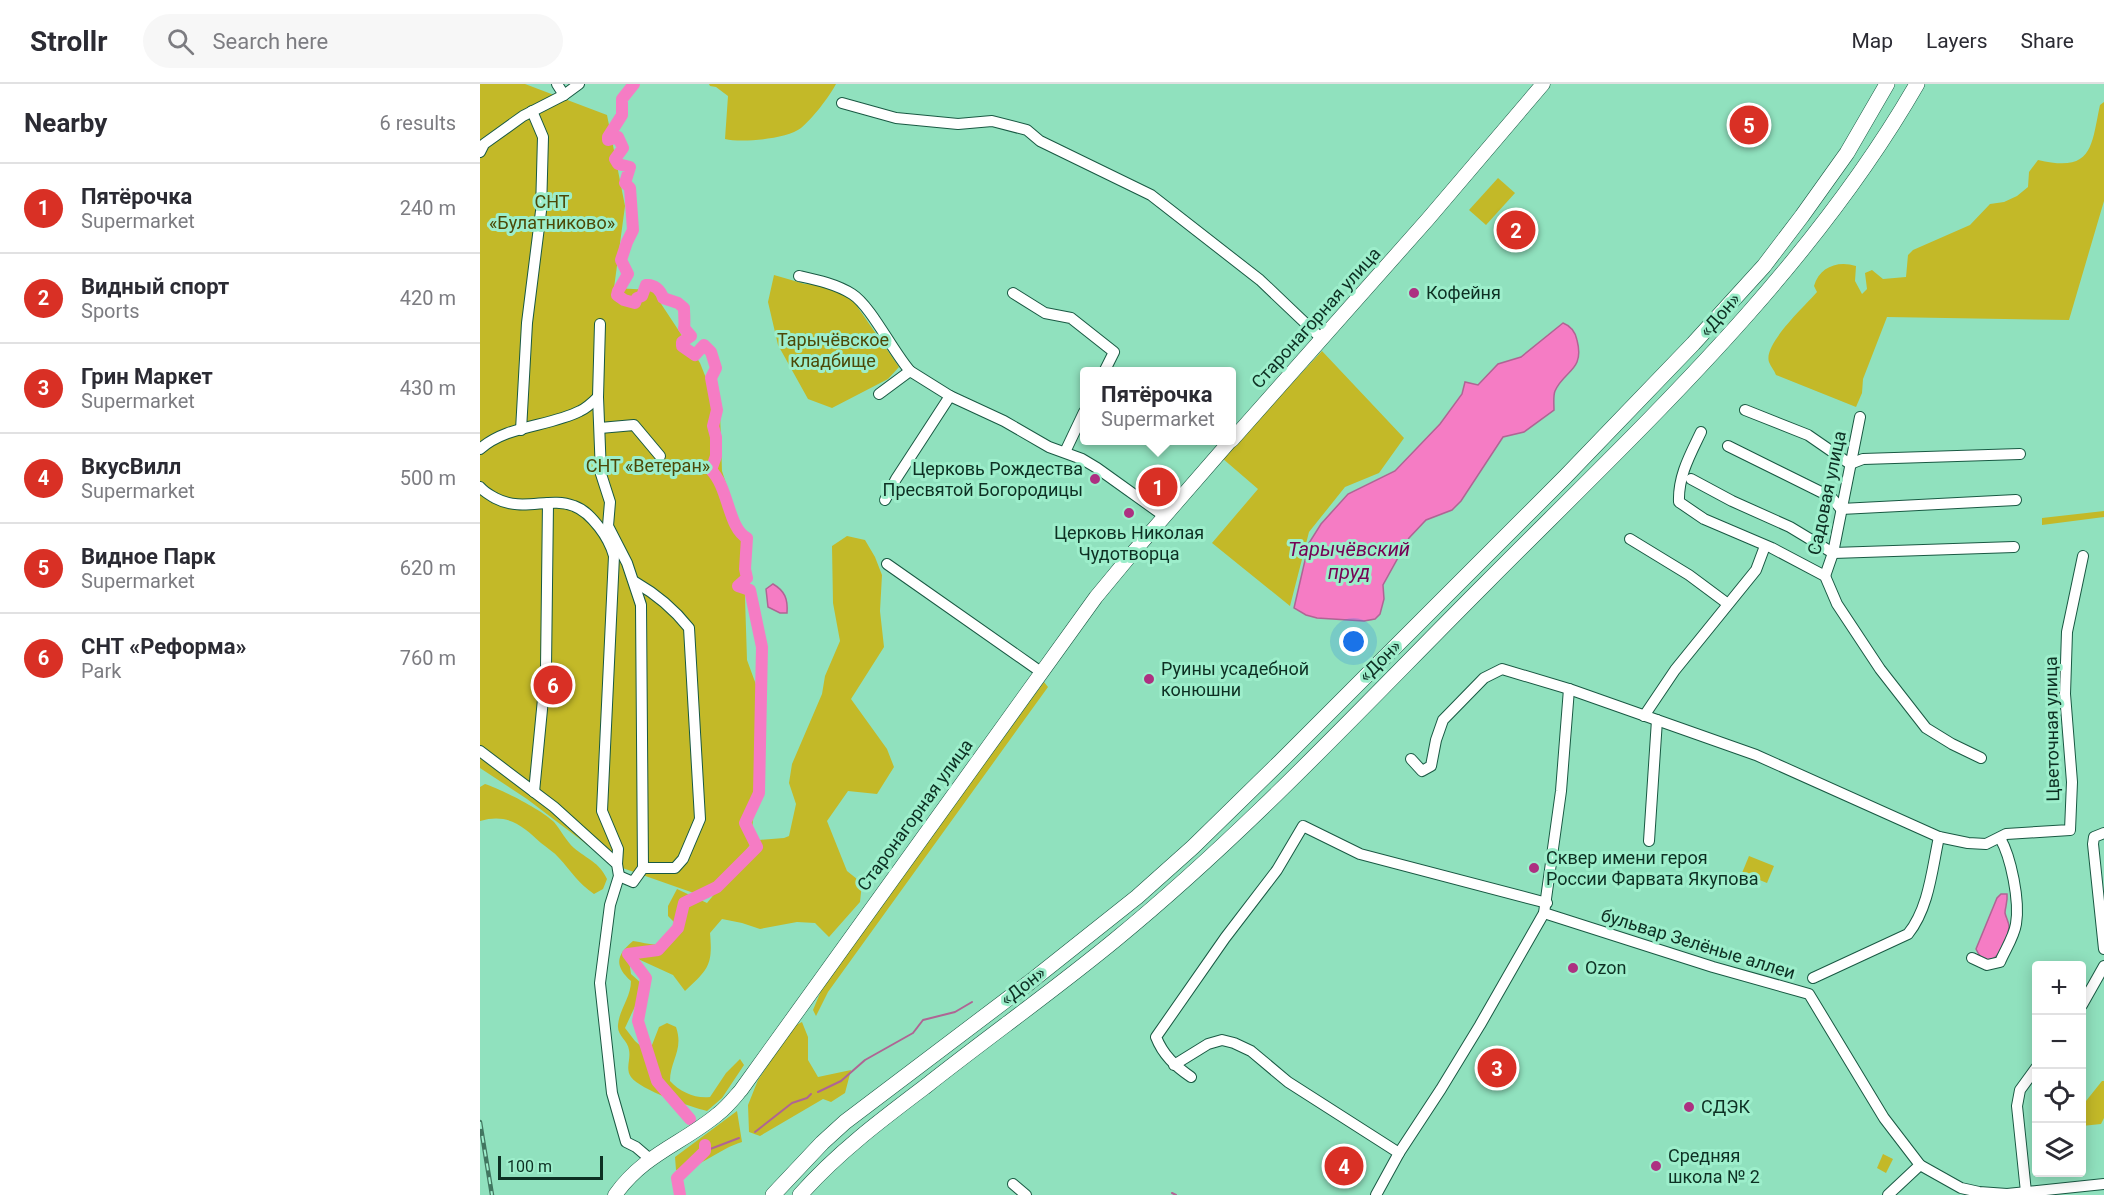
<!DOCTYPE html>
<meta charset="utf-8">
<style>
:root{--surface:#fff;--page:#f7f7f7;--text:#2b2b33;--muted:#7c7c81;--line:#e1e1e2;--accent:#d93025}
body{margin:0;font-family:Roboto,sans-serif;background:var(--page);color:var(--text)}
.controls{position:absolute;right:18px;bottom:18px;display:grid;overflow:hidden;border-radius:6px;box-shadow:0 3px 15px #0003}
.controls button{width:54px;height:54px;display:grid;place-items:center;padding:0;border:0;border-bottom:2px solid var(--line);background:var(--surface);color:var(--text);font:30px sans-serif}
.scale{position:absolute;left:18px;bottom:15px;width:105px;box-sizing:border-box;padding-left:6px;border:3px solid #0d3023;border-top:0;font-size:16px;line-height:21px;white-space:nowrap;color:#0d3023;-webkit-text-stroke:4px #9deecb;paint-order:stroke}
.you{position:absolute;left:874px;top:558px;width:21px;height:21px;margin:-15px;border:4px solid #fff;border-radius:50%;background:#1a73e8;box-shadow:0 0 0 9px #1a73e833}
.badge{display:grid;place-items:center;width:39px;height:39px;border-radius:50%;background:var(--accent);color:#fff;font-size:20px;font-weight:700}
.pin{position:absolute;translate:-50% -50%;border:3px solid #fff;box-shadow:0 2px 6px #0006}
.popup{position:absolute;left:600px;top:283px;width:156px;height:78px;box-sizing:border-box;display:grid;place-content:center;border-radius:6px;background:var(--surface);filter:drop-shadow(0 2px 4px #0005);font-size:20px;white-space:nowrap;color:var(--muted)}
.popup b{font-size:22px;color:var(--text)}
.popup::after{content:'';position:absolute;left:50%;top:100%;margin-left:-12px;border:12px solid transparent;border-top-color:var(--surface)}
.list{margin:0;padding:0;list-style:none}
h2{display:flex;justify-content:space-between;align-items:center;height:78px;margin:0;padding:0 24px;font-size:26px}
h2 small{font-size:20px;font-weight:400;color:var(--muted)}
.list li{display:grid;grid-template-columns:39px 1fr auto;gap:18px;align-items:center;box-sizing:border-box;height:90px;padding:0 24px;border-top:2px solid var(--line)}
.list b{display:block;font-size:22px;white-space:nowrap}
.list p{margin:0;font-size:20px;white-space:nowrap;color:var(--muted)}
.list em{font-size:20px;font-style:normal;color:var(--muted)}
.icon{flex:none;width:33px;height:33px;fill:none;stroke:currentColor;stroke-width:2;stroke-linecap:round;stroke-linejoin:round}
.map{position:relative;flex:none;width:1624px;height:1111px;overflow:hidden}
header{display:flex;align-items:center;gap:36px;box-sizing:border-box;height:84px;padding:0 30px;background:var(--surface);border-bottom:2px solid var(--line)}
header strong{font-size:28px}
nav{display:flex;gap:33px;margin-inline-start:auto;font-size:21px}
.search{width:420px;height:54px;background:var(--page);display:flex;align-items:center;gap:15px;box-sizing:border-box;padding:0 21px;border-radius:33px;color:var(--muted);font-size:22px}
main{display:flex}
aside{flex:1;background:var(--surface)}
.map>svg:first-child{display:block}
</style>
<header>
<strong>Strollr</strong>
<div class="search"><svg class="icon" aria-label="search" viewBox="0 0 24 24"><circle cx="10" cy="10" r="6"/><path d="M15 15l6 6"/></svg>Search here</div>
<nav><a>Map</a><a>Layers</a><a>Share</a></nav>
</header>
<main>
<aside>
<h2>Nearby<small>6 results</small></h2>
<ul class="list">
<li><span class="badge">1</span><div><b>Пятёрочка</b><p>Supermarket</p></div><em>240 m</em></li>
<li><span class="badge">2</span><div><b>Видный спорт</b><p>Sports</p></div><em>420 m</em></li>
<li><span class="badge">3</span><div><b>Грин Маркет</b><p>Supermarket</p></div><em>430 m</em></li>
<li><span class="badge">4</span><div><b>ВкусВилл</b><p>Supermarket</p></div><em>500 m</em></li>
<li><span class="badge">5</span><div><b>Видное Парк</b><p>Supermarket</p></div><em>620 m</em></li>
<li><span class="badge">6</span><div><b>СНТ «Реформа»</b><p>Park</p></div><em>760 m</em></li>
</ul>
</aside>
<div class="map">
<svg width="1624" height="1111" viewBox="0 0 1624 1111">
<rect width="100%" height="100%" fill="#90e1be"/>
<g fill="#c3b928">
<polygon points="0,0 45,0 127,31 145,122 134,204 172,206 220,279 240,329 242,387 263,452 267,576 286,628 270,761 228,814 134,781 47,715 0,684"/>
<path d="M229,0H356C349,13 333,34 321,44C307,55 262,59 245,55L248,12L236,3L230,2Z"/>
<path d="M1624,18V117L1589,236L1407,233L1383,295L1382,309L1376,323L1296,291C1294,286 1291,283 1289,278C1283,260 1325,222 1337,208L1334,202C1339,183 1358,176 1376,182L1375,197L1382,210L1387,205L1385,189L1392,186L1403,195L1426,193L1428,171L1433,166L1490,141L1510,120L1524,118L1537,112L1548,103L1549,88L1558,76C1613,89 1611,63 1620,21Z"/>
<polygon points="1018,94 1035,109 1006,141 989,126"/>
<polygon points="294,191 325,200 342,201 372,215 419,283 408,295 352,324 328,315 298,261 288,218"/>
<polygon points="842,267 924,354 899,389 865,403 829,448 810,522 732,459 778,405 742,374"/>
<polygon points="1624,427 1624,433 1562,441 1562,434"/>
<path d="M367,452L385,456L395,473L402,491L400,527L404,563L371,615L407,665L414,683L397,710L368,707L347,737L367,787L382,799L380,818L349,853L335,839L317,838L280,845L262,839L242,835L230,849C233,882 228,885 205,907L193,891L158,875L149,877L151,890L161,899L157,918L145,944L155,957L164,965L172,961L179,943L187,939L196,943C204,966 190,976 190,997C200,1008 216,1015 230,1013L246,989L260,975L264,981L242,1014L227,1027C211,1023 160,1006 151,993C145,984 151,976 149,966C148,956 137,952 138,941C139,926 151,913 151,897C134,882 136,871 153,857C172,860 182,866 196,848L195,839L188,832V822L197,805L227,819L279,756L304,754L309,752L316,720L309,699L312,680L342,610L345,592L360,557L353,519L352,462Z"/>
<polygon points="564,598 568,603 348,908 336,932 333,926 343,902"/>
<path d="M5,700C21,705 62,726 74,738C81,746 86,757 94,764C107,775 119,778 127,795L123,805L114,810C99,800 91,787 79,774C74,768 67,764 61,759C42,741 27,729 0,737V703Z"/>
<polygon points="1269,772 1294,782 1287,799 1262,789"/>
<polygon points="322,938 328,953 328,976 338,993 371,986 365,1009 351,1018 343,1015 280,1052 269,1048 268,1021 278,996 314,942"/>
<polygon points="1622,997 1624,997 1624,1034 1621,1040 1602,1042 1602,1022"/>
<path d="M257,1027L262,1058C238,1065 220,1085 196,1086L195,1073Z"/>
<polygon points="1403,1070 1413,1075 1406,1089 1397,1084"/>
</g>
<g fill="#f57cc4" stroke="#af6594" stroke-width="1.5">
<path d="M1083,239C1091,242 1095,247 1097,256C1105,287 1084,286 1075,307C1073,312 1074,320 1074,326L1044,348L1023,353L981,417L972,426L946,436L929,454L903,501L904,515L900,530L895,535L884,537L837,534L826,531L814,524L829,459L841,440L868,410L915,387L960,340L982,310L985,298L998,301L1018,280L1041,273Z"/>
<path d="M293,500C305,507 308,515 307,529H300L288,523L286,505Z"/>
<path d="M1521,810H1527C1528,818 1525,823 1525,829C1526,834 1529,838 1529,843C1528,860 1509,894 1496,865L1517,814Z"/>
</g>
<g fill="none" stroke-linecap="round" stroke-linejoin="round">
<g stroke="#af6594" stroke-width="2">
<polyline points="338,1008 361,997 385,976 433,949 443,936 475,928 492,918"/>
<polyline points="275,1048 312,1019 327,1014 331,1010"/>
<polyline points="225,1067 259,1054"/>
<polyline points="692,1109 696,1111"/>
</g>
<g stroke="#f57cc4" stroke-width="12">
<path d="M154,0L142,15V31L128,53V56L138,53L143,64L135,75L138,80L150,83L145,99L150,104L153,146L147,158L141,176L148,190L138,207L137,211L144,216L155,219L157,214L162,212L166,201C174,200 181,206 183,214L198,219L204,224C204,228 205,241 204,244L211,252L202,258V262L215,271L224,261L231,268L236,284L231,294L237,326L233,342L236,353V372L231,386C249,404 248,444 267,454L265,485L267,494L258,502L270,506L282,563L279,709L265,739L277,763L237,803L204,819L198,844L178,866L148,870L166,894L158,937L177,997L210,1035"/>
<polyline points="200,1111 197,1094 225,1067 225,1061"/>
</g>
<defs>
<g id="minor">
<polyline points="77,0 84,11"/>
<polyline points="362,19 416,34 478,40 512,37 547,46 560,57 671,111 780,196 842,255"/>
<polyline points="0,68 4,60 43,32 84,11 99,0"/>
<path d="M319,192C337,196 356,200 372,210C391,222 413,268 430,287"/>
<polyline points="533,209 565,229 591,234 634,268 624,288"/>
<polyline points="120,240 118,313 121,390 130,418 128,442 147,479 161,521 163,784 153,798 139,792"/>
<polyline points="399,310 430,287 470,312 524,337 569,363 602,375 617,384 684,432"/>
<polyline points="1265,326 1328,351 1370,380 1383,375 1540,370"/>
<polyline points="120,344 154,341 180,372"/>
<polyline points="41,346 47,239 61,127 63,53 52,27"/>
<path d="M1221,348C1210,371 1198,392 1199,418L1224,435L1292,464L1345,492L1357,520L1400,585L1446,644L1472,660L1501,674"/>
<polyline points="1248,362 1351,413 1361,425 1536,416"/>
<path d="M0,365C27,341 68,343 100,327C107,324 113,318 118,313"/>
<polyline points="585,368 604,328"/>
<polyline points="1211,395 1252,417 1310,443 1353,469 1534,463"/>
<path d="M0,403C4,408 10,411 15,414C43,429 69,412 94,422C105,426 112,434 119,443C126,452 131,461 134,472L122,727L138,765L137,780"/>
<polyline points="405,416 416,395 470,312"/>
<polyline points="1150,455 1209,491 1248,520"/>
<polyline points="407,480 561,588"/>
<polyline points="1345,492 1353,469 1380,333"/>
<path d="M155,498C176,510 194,525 209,544L220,735L203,775L195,784H163"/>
<polyline points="1164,632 1195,586 1276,486 1285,462"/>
<polyline points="0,667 74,723 137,780 139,792 130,821 120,899 132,1009 146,1058 156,1063 170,1075"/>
<polyline points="931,675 942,687 951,682 956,656 963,636 1004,594 1022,585 1089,605 1276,671 1459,753 1488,759 1506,760 1526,750 1590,746 1592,698 1585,610 1587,548 1603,472"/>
<polyline points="54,708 66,584 68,419"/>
<polyline points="1624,749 1614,753 1613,760 1624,865"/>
<polyline points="1169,757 1177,636"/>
<polyline points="1064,829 1233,883 1329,910 1404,1034 1440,1081 1481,1104 1499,1108 1527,1110 1624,1100"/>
<path d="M1492,874L1507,881L1520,878C1525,866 1534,853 1536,840C1540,817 1531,773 1520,754"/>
<path d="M1333,894L1428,850C1449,824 1452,785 1459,753"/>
<polyline points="1602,921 1624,882"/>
<polyline points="694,981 728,960 742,956 754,959 771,967 808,998 919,1069"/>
<path d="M711,993C695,982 683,971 676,953L745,854L797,786L823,742L880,770L1067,819"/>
<polyline points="533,1100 546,1111"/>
<polyline points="1546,1108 1537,1022 1540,1006 1556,984"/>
<polyline points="896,1111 919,1069 961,1005 1000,941 1064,829 1081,707 1089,605"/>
<polyline points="1408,1111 1440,1081"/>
</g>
<g id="major">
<polyline points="752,356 948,135 1063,0"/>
<path d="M135,1111C164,1070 202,1060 238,1030C247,1023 254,1014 261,1006L616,513L650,472L751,356"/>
</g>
<g id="highway">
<polyline points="293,1111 342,1059 365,1038 550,898 657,813 713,763 800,678 1085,393 1213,260 1284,182 1322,132 1367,69 1407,0"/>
<path d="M320,1111C357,1069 401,1036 446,1002C508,953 573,907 635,856C768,747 885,620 1007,498C1161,343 1327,191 1437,0"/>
</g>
</defs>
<use href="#minor" stroke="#195943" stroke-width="12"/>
<use href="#major" stroke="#195943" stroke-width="15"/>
<use href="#highway" stroke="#195943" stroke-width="16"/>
<use href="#minor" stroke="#fff" stroke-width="10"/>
<use href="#major" stroke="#fff" stroke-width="14"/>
<use href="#highway" stroke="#fff" stroke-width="15"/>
<defs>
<polyline id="rail" points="0,1038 12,1111"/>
</defs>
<use href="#rail" stroke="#417660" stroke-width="4.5"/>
<use href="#rail" stroke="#9deecb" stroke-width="2" stroke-dasharray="7" stroke-linecap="butt"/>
</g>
<g fill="#ad3081" stroke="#9deecb" stroke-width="2">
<circle cx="934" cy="209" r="6"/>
<circle cx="615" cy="395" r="6"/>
<circle cx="649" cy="429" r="6"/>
<circle cx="669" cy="595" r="6"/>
<circle cx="1054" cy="784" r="6"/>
<circle cx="1093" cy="884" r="6"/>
<circle cx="1209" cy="1023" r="6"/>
<circle cx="1176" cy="1082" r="6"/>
</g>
<g text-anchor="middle" stroke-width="6" stroke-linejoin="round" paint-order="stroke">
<g font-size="18" fill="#4c4807" stroke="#9deecb">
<text x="72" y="124">СНТ<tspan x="72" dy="21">«Булатниково»</tspan></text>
<text x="353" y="262">Тарычёвское<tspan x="353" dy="21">кладбище</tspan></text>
<text x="168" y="388">СНТ «Ветеран»</text>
</g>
<g font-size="18" fill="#0d3023" stroke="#9deecb" text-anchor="start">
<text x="946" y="215">Кофейня</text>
<text x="603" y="391" text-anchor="end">Церковь Рождества<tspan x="603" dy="21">Пресвятой Богородицы</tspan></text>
<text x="649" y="455" text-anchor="middle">Церковь Николая<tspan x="649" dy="21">Чудотворца</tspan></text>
<text x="681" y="591">Руины усадебной<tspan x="681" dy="21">конюшни</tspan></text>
<text x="1066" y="780">Сквер имени героя<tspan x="1066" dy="21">России Фарвата Якупова</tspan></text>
<text x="1105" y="890">Ozon</text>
<text x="1221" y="1029">СДЭК</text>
<text x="1188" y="1078">Средняя<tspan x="1188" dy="21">школа № 2</tspan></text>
</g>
<g font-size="18" fill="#0d3023" stroke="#9deecb">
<text transform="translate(1240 231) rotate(-49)" y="6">«Дон»</text>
<text transform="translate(836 234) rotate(-48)" y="6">Старонагорная улица</text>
<text transform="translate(1347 409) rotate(-78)" y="6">Садовая улица</text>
<text transform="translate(900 577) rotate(-45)" y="6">«Дон»</text>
<text transform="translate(1572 645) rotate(-91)" y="6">Цветочная улица</text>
<text transform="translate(435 731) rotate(-54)" y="6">Старонагорная улица</text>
<text transform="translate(1218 860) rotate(17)" y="6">бульвар Зелёные аллеи</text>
<text transform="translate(543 902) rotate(-38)" y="6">«Дон»</text>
</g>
<g font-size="20" font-style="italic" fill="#760254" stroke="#9deecb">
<text x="869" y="472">Тарычёвский<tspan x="869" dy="23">пруд</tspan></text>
</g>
</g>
</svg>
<div class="controls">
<button>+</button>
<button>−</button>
<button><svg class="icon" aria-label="locate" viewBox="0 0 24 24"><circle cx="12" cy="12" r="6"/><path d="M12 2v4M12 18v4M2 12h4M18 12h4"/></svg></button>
<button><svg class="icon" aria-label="layers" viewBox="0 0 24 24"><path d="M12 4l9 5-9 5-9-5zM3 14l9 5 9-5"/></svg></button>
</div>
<div class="scale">100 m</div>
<div class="you"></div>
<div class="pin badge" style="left:678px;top:403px">1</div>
<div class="popup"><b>Пятёрочка</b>Supermarket</div>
<div class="pin badge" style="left:1036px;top:146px">2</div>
<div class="pin badge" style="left:1017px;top:984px">3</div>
<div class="pin badge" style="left:864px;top:1082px">4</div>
<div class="pin badge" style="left:1269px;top:41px">5</div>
<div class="pin badge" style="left:73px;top:601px">6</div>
</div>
</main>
